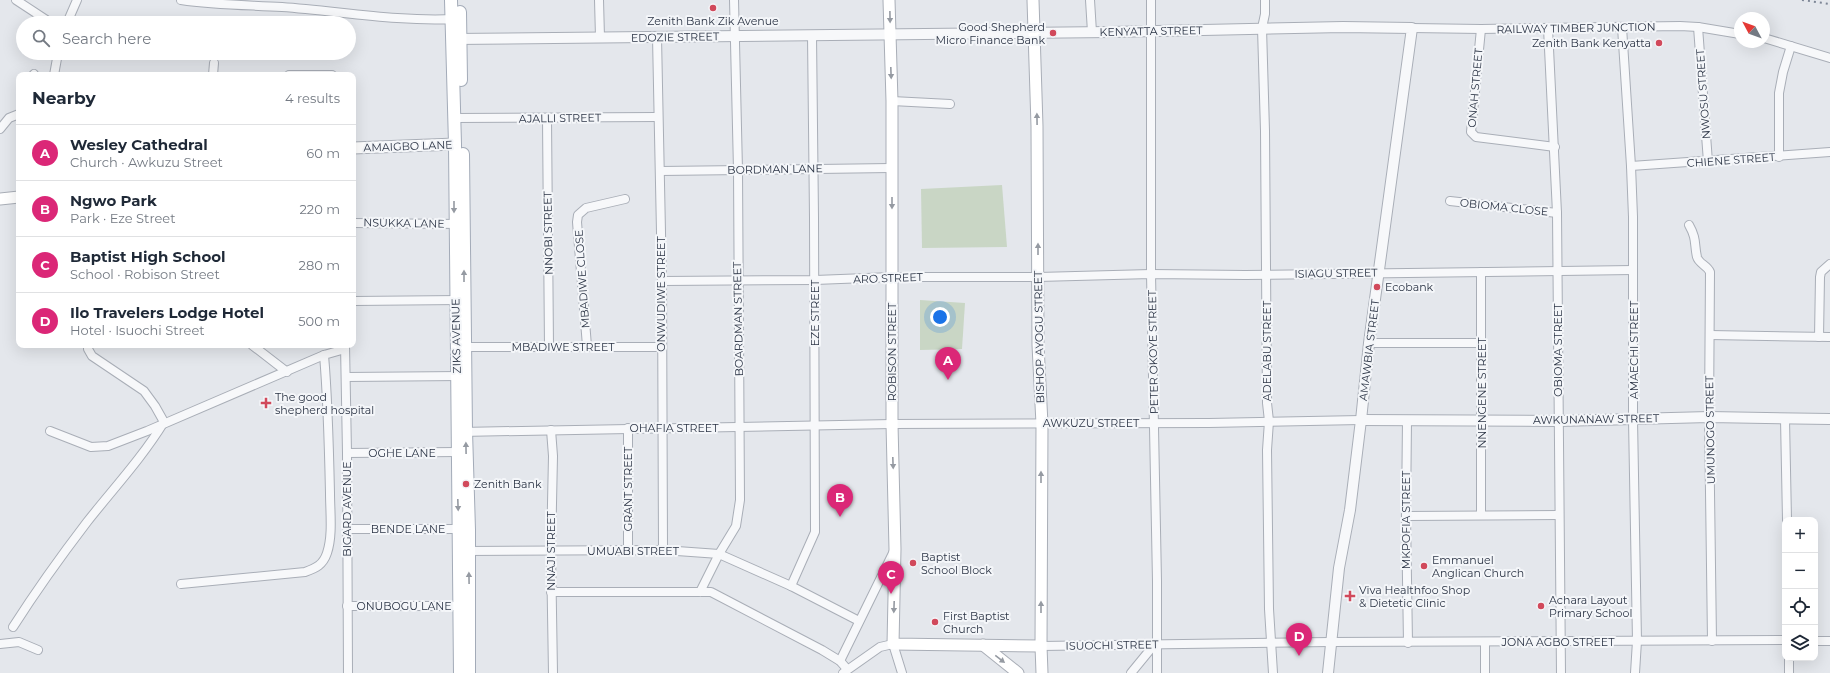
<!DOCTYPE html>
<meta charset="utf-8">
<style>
:root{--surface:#fff;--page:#f6f6f7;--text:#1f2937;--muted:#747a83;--line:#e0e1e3;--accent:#db2777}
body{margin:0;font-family:Montserrat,sans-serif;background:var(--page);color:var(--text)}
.controls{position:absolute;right:12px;bottom:12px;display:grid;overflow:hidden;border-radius:8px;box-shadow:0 4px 16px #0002}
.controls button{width:36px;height:36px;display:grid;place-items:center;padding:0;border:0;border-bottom:1px solid var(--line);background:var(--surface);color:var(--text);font:20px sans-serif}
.compass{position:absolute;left:1734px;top:12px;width:36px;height:36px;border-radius:50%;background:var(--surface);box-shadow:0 4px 16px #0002;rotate:311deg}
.you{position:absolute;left:940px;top:317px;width:14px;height:14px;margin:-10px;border:3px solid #fff;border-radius:50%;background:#1a73e8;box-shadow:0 0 0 6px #1a73e833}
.badge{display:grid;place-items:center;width:26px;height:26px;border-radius:50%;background:var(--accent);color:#fff;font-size:13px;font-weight:700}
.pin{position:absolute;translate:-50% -33px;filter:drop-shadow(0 1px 2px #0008)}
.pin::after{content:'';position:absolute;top:21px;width:14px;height:12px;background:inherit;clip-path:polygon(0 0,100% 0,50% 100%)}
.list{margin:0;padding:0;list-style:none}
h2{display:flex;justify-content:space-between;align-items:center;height:52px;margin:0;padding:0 16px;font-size:17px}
h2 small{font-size:13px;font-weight:400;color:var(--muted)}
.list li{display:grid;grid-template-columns:26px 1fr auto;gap:12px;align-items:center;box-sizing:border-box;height:56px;padding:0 16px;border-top:1px solid var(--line)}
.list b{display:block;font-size:15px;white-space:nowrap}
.list p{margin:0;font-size:13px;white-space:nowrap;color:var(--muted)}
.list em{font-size:13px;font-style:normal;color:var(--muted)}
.icon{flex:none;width:22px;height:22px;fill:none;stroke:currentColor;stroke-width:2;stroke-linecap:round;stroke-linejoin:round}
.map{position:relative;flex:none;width:1830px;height:673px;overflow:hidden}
.search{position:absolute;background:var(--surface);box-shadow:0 4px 16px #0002;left:16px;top:16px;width:340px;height:44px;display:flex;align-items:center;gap:10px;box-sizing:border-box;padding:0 14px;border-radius:22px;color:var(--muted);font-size:15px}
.panel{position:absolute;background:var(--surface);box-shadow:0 4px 16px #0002;left:16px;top:72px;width:340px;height:276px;border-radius:8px}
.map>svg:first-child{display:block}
</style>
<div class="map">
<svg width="1830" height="673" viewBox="0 0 1830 673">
<rect width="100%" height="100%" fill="#e4e7ec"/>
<g fill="#c9d6c5">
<polygon points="1002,185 1007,247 922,248 921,189"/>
<polygon points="920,300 965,303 962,349 920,350"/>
</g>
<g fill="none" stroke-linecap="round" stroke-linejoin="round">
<defs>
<g id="minor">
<polyline points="16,0 51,23"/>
<path d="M181,0C215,5 248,5 282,7C339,11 398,22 455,19"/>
<polyline points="599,0 600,37"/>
<polyline points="1090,0 1092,32"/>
<polyline points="1151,0 1151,274 1157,581 1157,673"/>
<polyline points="1265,0 1265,14 1262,28 1265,131 1267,403 1269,421 1267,450 1269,609 1273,673"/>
<polyline points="67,23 77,0"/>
<polyline points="1622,27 1631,166 1633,217 1633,419 1637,641 1635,673"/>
<polyline points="1698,27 1708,162"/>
<polyline points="1412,28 1481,29 1680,26 1698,27 1740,34"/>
<polyline points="1548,28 1557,213 1561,673"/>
<polyline points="1481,29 1471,132 1476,137 1555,147"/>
<polyline points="657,37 662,281 663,550"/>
<polyline points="1764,38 1830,58"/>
<polyline points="33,75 34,74"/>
<polyline points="54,75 58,53"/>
<polyline points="213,75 214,63"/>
<polyline points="289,75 332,75"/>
<polyline points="892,101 950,104"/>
<polyline points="454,118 658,117"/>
<polyline points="547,119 549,347"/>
<polyline points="0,129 9,118 19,114"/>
<polyline points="1779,157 1779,93 1783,72 1791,46"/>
<polyline points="1631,166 1830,152"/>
<polyline points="660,171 891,168"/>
<polyline points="1450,201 1557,213"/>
<polyline points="353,223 460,224"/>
<path d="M1689,225C1697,239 1694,244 1697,257C1699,264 1707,265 1710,272L1709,417L1712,641"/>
<polyline points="1481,272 1481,514"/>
<polyline points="662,281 815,280 892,277 1038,277 1151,274 1245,275 1633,270"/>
<polyline points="353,301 460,300"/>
<polyline points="1710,335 1830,337"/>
<polyline points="1819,337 1820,277 1821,272 1830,264"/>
<polyline points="1369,343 1482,343"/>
<polyline points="252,345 287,372"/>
<polyline points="345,345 347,453 348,673"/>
<polyline points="587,346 577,222 578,215 586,208 625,199"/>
<polyline points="460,347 661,347"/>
<polyline points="346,377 461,376"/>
<polyline points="1785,419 1787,520"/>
<polyline points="1407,420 1406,516 1408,643"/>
<polyline points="628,428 628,551"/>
<polyline points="551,430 553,456 551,551 553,673"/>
<polyline points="50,431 91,447 108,446 147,431 324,355"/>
<polyline points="461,432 892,424 1209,423 1361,420"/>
<polyline points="347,453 457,452"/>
<polyline points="1406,516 1559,515"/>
<polyline points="348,529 463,529"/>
<polyline points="465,551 663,550 719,554 791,586 859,621"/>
<path d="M181,584L305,572C316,568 323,565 327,553C333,535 330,512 330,493C329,447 328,401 324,355L345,349"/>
<polyline points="791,586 815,532 814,218 812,35"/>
<polyline points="551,592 711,592 822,650 840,661 847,669"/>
<polyline points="700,592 719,554 736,526 740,500 738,170 734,0"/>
<polyline points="347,606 464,606"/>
<path d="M13,627C36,591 61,556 87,522C113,489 142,458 164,422L155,406L144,391L92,356L88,349V345"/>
<polyline points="1815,641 1830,641"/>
<polyline points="1485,643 1485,673"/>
<polyline points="0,644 19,642 38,650"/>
<polyline points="1041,646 1330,642 1785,640"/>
<polyline points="1789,658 1789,673"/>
<polyline points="840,661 894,551"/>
<polyline points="843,673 880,647 893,644 902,673"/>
<polyline points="1131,673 1154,645"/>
</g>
<g id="tertiary">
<polyline points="454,39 1111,32 1343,27 1412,28 1369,343 1361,420 1350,510 1339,568 1328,673"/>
<polyline points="1361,420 1558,421 1709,417 1830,419"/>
</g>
<g id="secondary">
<polyline points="889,0 892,101 892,424 895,549 893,644 1041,646"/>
<polyline points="1033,0 1037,126 1038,345 1042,424 1041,646 1042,673"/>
<polyline points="353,148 455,144"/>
<polyline points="0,199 19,197"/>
<polyline points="983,645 1018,673"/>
</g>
<g id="primary">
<polyline points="451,0 455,144 460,673"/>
<polyline points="460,12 461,80"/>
<polyline points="463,154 466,431 469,530 469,673"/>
</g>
</defs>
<use href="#minor" stroke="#a9aeb7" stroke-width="10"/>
<use href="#tertiary" stroke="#a9aeb7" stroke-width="12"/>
<use href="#secondary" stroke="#a9aeb7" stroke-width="13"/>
<use href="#primary" stroke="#a3abb8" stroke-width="14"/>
<use href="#minor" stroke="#f7f8fa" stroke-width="8"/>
<use href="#tertiary" stroke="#f7f8fa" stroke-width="10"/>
<use href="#secondary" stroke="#fff" stroke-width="11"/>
<use href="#primary" stroke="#fff" stroke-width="12"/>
<polyline stroke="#7d8696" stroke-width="2" stroke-dasharray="2 4" stroke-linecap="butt" points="1802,0 1830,4"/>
</g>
<defs><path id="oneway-solid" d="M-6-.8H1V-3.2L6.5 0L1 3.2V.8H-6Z"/></defs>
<g fill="#959aa2">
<use href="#oneway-solid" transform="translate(890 17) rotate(89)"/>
<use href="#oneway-solid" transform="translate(891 73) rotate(88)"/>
<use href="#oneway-solid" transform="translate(1037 119) rotate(-91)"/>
<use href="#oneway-solid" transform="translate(892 203) rotate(90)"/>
<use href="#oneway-solid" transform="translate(454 207) rotate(90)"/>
<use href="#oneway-solid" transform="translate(1038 249) rotate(-90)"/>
<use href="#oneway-solid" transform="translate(464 276) rotate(-90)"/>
<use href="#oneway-solid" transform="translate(466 448) rotate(-91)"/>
<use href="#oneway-solid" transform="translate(893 463) rotate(88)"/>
<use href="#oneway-solid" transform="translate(1041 477) rotate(-90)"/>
<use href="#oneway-solid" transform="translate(458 505) rotate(88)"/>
<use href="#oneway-solid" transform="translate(469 578) rotate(-91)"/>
<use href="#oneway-solid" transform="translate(894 607) rotate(92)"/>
<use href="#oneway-solid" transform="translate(1041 607) rotate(-90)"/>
<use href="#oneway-solid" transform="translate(1000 659) rotate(38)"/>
</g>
<g fill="#d1495b" stroke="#f4f6f9" stroke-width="1.5">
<circle cx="713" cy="8" r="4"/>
<circle cx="1053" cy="33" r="4"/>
<circle cx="1659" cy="43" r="4"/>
<circle cx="1377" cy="287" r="4"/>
<path d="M264 397h4v4h4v4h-4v4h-4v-4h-4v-4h4z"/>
<circle cx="466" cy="484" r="4"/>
<circle cx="913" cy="563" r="4"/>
<circle cx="1424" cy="566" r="4"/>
<path d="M1348 590h4v4h4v4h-4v4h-4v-4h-4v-4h4z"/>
<circle cx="1541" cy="606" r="4"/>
<circle cx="935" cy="622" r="4"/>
</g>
<g text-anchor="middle" stroke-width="4" stroke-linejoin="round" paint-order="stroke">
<g font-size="11" fill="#2b3445" stroke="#f4f6f9" text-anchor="start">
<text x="713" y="25" text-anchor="middle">Zenith Bank Zik Avenue</text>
<text x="1045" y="31" text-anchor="end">Good Shepherd<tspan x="1045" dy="13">Micro Finance Bank</tspan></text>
<text x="1651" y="47" text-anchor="end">Zenith Bank Kenyatta</text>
<text x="1385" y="291">Ecobank</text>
<text x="275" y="401">The good<tspan x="275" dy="13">shepherd hospital</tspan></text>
<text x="474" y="488">Zenith Bank</text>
<text x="921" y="561">Baptist<tspan x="921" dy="13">School Block</tspan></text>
<text x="1432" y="564">Emmanuel<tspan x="1432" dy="13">Anglican Church</tspan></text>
<text x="1359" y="594">Viva Healthfoo Shop<tspan x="1359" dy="13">&amp; Dietetic Clinic</tspan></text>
<text x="1549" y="604">Achara Layout<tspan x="1549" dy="13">Primary School</tspan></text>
<text x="943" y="620">First Baptist<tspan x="943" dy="13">Church</tspan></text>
</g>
<g font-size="11" fill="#2b3445" stroke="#f4f6f9">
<text transform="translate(1576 28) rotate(-1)" y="4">RAILWAY TIMBER JUNCTION</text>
<text transform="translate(1151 31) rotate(-1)" y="4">KENYATTA STREET</text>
<text transform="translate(675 37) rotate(-1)" y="4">EDOZIE STREET</text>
<text transform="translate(1475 88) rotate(-85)" y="4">ONAH STREET</text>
<text transform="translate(1703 94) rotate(-94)" y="4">NWOSU STREET</text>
<text transform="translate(560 118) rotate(-1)" y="4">AJALLI STREET</text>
<text transform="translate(408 146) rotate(-2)" y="4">AMAIGBO LANE</text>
<text transform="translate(1731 160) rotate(-4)" y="4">CHIENE STREET</text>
<text transform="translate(775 169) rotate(-1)" y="4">BORDMAN LANE</text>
<text transform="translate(1504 207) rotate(6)" y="4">OBIOMA CLOSE</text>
<text transform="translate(404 223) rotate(1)" y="4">NSUKKA LANE</text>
<text transform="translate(548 233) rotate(-91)" y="4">NNOBI STREET</text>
<text transform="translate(1336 273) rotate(-1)" y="4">ISIAGU STREET</text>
<text transform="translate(888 278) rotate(-2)" y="4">ARO STREET</text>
<text transform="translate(582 279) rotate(-94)" y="4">MBADIWE CLOSE</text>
<text transform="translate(661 294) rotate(-90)" y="4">ONWUDIWE STREET</text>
<text transform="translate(815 313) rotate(-90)" y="4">EZE STREET</text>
<text transform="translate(738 319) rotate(-91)" y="4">BOARDMAN STREET</text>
<text transform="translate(456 336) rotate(-91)" y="4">ZIKS AVENUE</text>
<text transform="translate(1039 337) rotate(-91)" y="4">BISHOP AYOGU STREET</text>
<text x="563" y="351">MBADIWE STREET</text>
<text transform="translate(1369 350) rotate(-83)" y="4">AMAWBIA STREET</text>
<text transform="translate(1558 350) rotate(-90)" y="4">OBIOMA STREET</text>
<text transform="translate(1634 350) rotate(-90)" y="4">AMAECHI STREET</text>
<text transform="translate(1267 351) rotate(-90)" y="4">ADELABU STREET</text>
<text transform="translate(892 352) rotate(-90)" y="4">ROBISON STREET</text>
<text transform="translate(1153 352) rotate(-91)" y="4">PETER OKOYE STREET</text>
<text transform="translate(1482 393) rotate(-90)" y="4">NNENGENE STREET</text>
<text transform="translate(1596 419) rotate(-1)" y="4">AWKUNANAW STREET</text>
<text x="1091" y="427">AWKUZU STREET</text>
<text x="674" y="432">OHAFIA STREET</text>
<text transform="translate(1710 430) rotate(-91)" y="4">UMUNOGO STREET</text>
<text x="402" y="457">OGHE LANE</text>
<text transform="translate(628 489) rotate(-90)" y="4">GRANT STREET</text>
<text transform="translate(347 509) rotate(-90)" y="4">BIGARD AVENUE</text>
<text transform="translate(1406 520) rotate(-90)" y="4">MKPOFIA STREET</text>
<text x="408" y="533">BENDE LANE</text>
<text transform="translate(551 551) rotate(-90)" y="4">NNAJI STREET</text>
<text x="633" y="555">UMUABI STREET</text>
<text x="404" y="610">ONUBOGU LANE</text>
<text x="1558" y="646">JONA AGBO STREET</text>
<text transform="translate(1112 645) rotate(-1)" y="4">ISUOCHI STREET</text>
</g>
</g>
</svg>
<div class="controls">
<button>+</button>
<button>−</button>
<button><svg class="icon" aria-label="locate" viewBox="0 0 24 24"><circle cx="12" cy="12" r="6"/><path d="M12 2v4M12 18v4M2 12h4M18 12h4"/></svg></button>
<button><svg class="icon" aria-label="layers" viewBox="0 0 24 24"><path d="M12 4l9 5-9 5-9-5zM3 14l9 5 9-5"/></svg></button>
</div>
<svg class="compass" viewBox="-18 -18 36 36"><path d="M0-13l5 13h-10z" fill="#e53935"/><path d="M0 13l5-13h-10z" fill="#747a83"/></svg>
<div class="you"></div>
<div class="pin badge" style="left:948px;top:380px">A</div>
<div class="pin badge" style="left:840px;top:517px">B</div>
<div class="pin badge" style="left:891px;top:594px">C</div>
<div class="pin badge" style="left:1299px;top:656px">D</div>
<div class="search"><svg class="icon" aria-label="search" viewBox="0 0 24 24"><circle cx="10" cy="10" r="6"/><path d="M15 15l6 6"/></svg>Search here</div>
<section class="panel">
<h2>Nearby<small>4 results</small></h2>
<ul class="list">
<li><span class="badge">A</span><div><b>Wesley Cathedral</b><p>Church · Awkuzu Street</p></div><em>60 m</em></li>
<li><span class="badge">B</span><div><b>Ngwo Park</b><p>Park · Eze Street</p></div><em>220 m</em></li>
<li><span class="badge">C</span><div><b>Baptist High School</b><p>School · Robison Street</p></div><em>280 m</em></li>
<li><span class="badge">D</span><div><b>Ilo Travelers Lodge Hotel</b><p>Hotel · Isuochi Street</p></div><em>500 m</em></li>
</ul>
</section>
</div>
